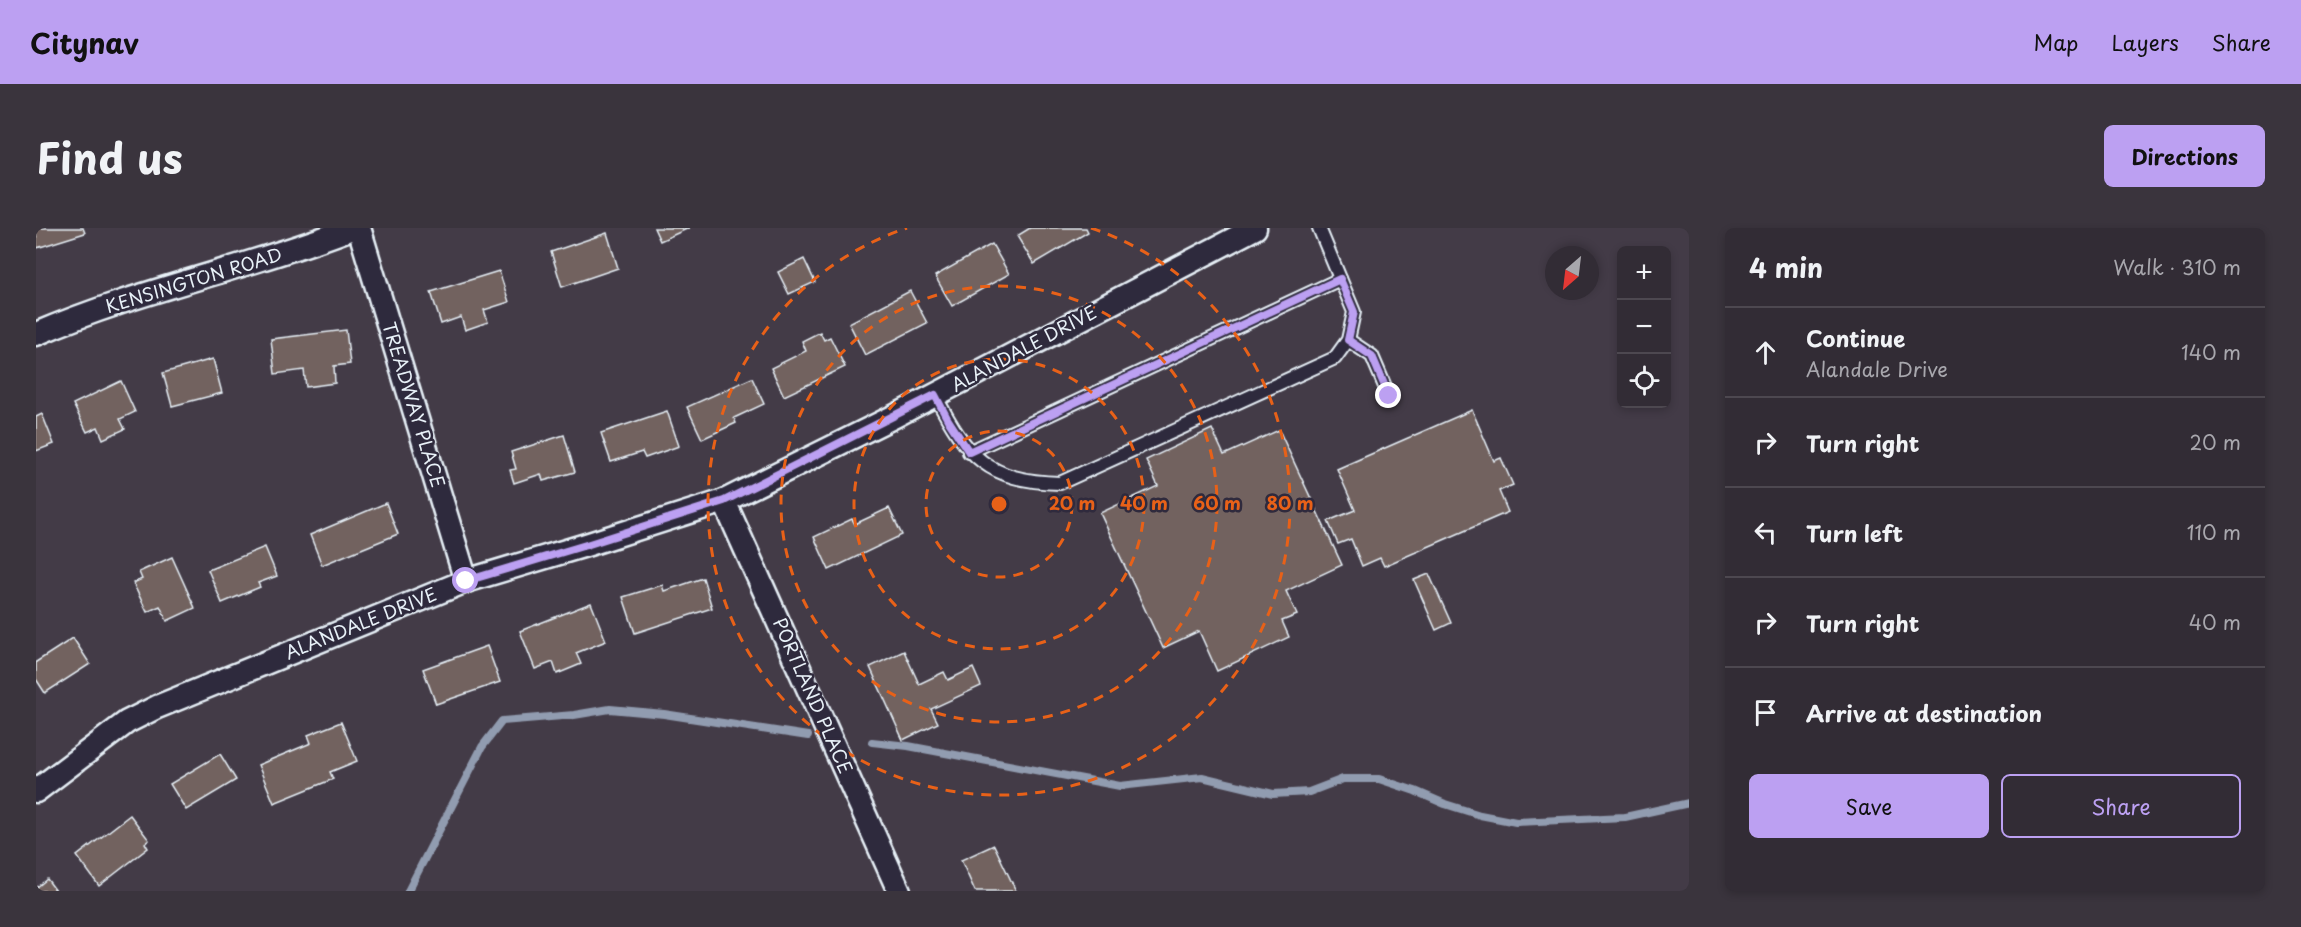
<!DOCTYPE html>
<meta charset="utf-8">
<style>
:root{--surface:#322c35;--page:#3a343d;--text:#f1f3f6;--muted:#a8a7ad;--line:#4d4850;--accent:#bca0f2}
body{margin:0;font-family:"Playpen Sans",sans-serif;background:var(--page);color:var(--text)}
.controls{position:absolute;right:18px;top:18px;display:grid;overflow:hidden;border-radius:9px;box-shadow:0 3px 9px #0003}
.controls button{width:54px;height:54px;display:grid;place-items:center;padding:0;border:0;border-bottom:2px solid var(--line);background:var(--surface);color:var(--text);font:30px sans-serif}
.compass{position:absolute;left:1509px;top:18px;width:54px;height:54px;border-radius:50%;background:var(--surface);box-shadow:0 3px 9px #0003;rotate:208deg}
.stop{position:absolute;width:18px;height:18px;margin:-14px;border:4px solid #bca0f2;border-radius:50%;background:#fff}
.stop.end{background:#bca0f2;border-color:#fff;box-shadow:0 2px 6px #0008}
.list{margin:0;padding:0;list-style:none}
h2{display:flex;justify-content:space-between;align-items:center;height:78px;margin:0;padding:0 24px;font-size:26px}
h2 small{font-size:20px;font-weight:400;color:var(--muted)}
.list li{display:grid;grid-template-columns:39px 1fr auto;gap:18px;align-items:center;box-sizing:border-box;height:90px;padding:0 24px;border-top:2px solid var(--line)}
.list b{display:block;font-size:22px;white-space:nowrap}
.list p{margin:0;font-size:20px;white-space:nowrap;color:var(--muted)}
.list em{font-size:20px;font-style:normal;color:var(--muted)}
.actions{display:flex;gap:12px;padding:18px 24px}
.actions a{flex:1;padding:14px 0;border:2px solid var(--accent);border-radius:9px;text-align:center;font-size:21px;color:var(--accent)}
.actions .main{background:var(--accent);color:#111}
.icon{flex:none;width:33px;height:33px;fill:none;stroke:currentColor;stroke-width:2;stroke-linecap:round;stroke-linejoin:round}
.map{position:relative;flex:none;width:1653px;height:663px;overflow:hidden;border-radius:9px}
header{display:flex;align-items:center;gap:36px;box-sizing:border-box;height:84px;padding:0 30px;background:var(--accent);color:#111}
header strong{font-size:28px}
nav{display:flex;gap:33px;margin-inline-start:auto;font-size:21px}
.intro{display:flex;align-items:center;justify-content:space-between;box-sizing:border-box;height:144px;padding:0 36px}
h1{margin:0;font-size:42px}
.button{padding:15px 27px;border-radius:9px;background:var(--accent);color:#111;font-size:21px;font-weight:700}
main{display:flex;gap:36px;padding:0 36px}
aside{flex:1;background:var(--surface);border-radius:9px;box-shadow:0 3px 9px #0003}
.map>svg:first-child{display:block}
</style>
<header>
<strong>Citynav</strong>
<nav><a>Map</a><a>Layers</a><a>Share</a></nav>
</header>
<div class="intro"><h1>Find us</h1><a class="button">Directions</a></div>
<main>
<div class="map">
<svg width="1653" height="663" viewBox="0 0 1653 663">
<rect width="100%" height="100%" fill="#433b47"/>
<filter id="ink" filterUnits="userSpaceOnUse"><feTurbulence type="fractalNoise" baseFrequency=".0167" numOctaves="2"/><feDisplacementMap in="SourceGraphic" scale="12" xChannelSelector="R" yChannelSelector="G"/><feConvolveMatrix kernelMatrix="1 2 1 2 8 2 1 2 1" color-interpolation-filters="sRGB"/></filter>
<g filter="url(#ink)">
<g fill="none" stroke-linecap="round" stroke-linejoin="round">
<g stroke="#919cb0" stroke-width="8">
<polyline points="836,514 872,518 1084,558 1166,549 1237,566 1273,564 1307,551 1343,551 1379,563 1409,576 1444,587 1480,594 1589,589 1653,575"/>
<polyline points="372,663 446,519 466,493 538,487 574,481 628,486 772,508"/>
</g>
</g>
<g fill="#72625f" stroke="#e8f1f8" stroke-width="1.5">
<polygon points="0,0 47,0 49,5 1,20"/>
<polygon points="618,0 653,0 624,13"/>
<polygon points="994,0 1050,0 1052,4 998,36 981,8"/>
<polygon points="571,5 582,40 526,59 515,24"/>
<polygon points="956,16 973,46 916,78 899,48"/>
<polygon points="768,31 779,54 753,66 742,44"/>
<polygon points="463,43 473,74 448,82 452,94 429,102 425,89 405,96 395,64"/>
<polygon points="874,63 891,95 829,127 813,95"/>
<polygon points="310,102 314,136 298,138 299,155 270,159 268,142 239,146 235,111"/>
<polygon points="784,104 788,112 794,109 809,139 748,168 735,140 770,123 766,113"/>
<polygon points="177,131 186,165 136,178 127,145"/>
<polygon points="716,150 728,176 698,190 700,195 666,211 651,179"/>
<polygon points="85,153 99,184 84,191 89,201 67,211 62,199 51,204 37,176"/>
<polygon points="1436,182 1458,233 1465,230 1477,257 1463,263 1472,284 1348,338 1344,330 1326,338 1315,311 1302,316 1292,293 1319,282 1301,241"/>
<polygon points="631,183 643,218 609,230 606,224 575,234 565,205"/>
<polygon points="6,186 18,216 0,223 0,189"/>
<polygon points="1176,201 1188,227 1243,202 1306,337 1250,363 1261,387 1246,393 1253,409 1181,443 1163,403 1127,420 1064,285 1122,258 1110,232"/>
<polygon points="528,207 539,244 507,253 505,246 478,255 474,242 480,241 475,224"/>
<polygon points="350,275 362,306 286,337 274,307"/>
<polygon points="853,280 866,307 793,342 778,309 816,291 819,296"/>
<polygon points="229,319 241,348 222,355 224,359 186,375 172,342"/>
<polygon points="136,329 159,380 131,393 124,378 111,384 97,355 106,351 103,344"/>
<polygon points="1393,346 1415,395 1400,402 1378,352"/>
<polygon points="667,350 676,380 599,405 587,369 626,357 628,363"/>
<polygon points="555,375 570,413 540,425 545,436 521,446 517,434 499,441 484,403"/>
<polygon points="37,410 54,436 9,465 0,451 0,434"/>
<polygon points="451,418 464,454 400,476 387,441"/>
<polygon points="868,423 883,456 908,444 912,452 937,440 945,458 895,481 902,495 867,512 834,439"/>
<polygon points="305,494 321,533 294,544 297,551 238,575 222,537 275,515 272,507"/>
<polygon points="184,526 200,552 150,582 134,556"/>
<polygon points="94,587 113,612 109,615 112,620 63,658 41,628"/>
<polygon points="958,617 980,663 939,663 925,632"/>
<polygon points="11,651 20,663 0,663 0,660"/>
</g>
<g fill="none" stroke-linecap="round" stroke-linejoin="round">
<defs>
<g id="lane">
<polyline points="1312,112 1336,128 1353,168"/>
<path d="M899,167C931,229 951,253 1024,255L1299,130L1312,112L1318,84L1283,0"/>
<polyline points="933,224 1304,51"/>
</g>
<g id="street">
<polyline points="323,0 430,353"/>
<path d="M0,106C102,62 213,40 316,0"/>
<polyline points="688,273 863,663"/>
<polyline points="0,563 91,494 121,479 430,353 550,317 688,273 859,188 1219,0"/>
</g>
</defs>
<use href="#lane" stroke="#e8f1f8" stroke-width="16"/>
<use href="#street" stroke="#e8f1f8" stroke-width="27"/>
<use href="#lane" stroke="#2f2a3d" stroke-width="12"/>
<use href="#street" stroke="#2f2a3d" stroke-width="22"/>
</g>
</g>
<g fill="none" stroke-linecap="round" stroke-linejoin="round" filter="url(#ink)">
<polyline stroke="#bca0f2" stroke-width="8" points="430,353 550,317 688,273 899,167 912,192 933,224 1304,51 1318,84 1312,112 1336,128 1353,168"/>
</g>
<g fill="none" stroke="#e86118" stroke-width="3" stroke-dasharray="10 8">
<circle cx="963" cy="276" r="73"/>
<circle cx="963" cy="276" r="145"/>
<circle cx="963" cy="276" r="218"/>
<path d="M1055 0A291 291 0 1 1 871 0"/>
</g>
<g text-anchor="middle" stroke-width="5" stroke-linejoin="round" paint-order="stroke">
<g font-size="18" fill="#e8f1f8" stroke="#2f2a3d">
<text transform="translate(158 53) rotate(-17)" y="6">KENSINGTON ROAD</text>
<text transform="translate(988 121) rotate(-28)" y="6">ALANDALE DRIVE</text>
<text transform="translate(377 177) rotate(73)" y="6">TREADWAY PLACE</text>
<text transform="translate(325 396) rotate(-22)" y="6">ALANDALE DRIVE</text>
<text transform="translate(776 468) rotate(66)" y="6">PORTLAND PLACE</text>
</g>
</g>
<circle cx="963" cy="276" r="9" fill="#e86118" stroke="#2f2a3d" stroke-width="3"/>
<g font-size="18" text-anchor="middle" font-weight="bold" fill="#e86118" stroke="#2f2a3d" stroke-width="5" stroke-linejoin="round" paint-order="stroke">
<text x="1036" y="282">20 m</text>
<text x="1108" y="282">40 m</text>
<text x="1181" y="282">60 m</text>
<text x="1254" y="282">80 m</text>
</g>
</svg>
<div class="controls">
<button>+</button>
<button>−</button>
<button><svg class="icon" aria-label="locate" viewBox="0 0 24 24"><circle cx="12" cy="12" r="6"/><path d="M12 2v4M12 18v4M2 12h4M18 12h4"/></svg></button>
</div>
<svg class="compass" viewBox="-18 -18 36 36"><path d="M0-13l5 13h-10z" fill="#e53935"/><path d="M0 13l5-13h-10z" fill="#a8a7ad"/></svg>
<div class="stop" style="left:430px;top:353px"></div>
<div class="stop end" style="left:1353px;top:168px"></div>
</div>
<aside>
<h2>4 min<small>Walk · 310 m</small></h2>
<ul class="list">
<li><svg class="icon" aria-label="ahead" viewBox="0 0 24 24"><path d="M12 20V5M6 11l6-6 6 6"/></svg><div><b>Continue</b><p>Alandale Drive</p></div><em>140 m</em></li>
<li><svg class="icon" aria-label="right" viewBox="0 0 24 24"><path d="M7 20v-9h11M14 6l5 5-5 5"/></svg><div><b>Turn right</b></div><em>20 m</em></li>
<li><svg class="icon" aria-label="left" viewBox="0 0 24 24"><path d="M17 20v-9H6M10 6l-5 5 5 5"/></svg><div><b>Turn left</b></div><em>110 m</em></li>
<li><svg class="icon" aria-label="right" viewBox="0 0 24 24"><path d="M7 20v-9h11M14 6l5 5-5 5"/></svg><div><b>Turn right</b></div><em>40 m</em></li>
<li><svg class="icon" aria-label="arrive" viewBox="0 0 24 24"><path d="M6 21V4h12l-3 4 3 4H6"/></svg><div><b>Arrive at destination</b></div></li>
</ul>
<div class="actions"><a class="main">Save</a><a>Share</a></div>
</aside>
</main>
